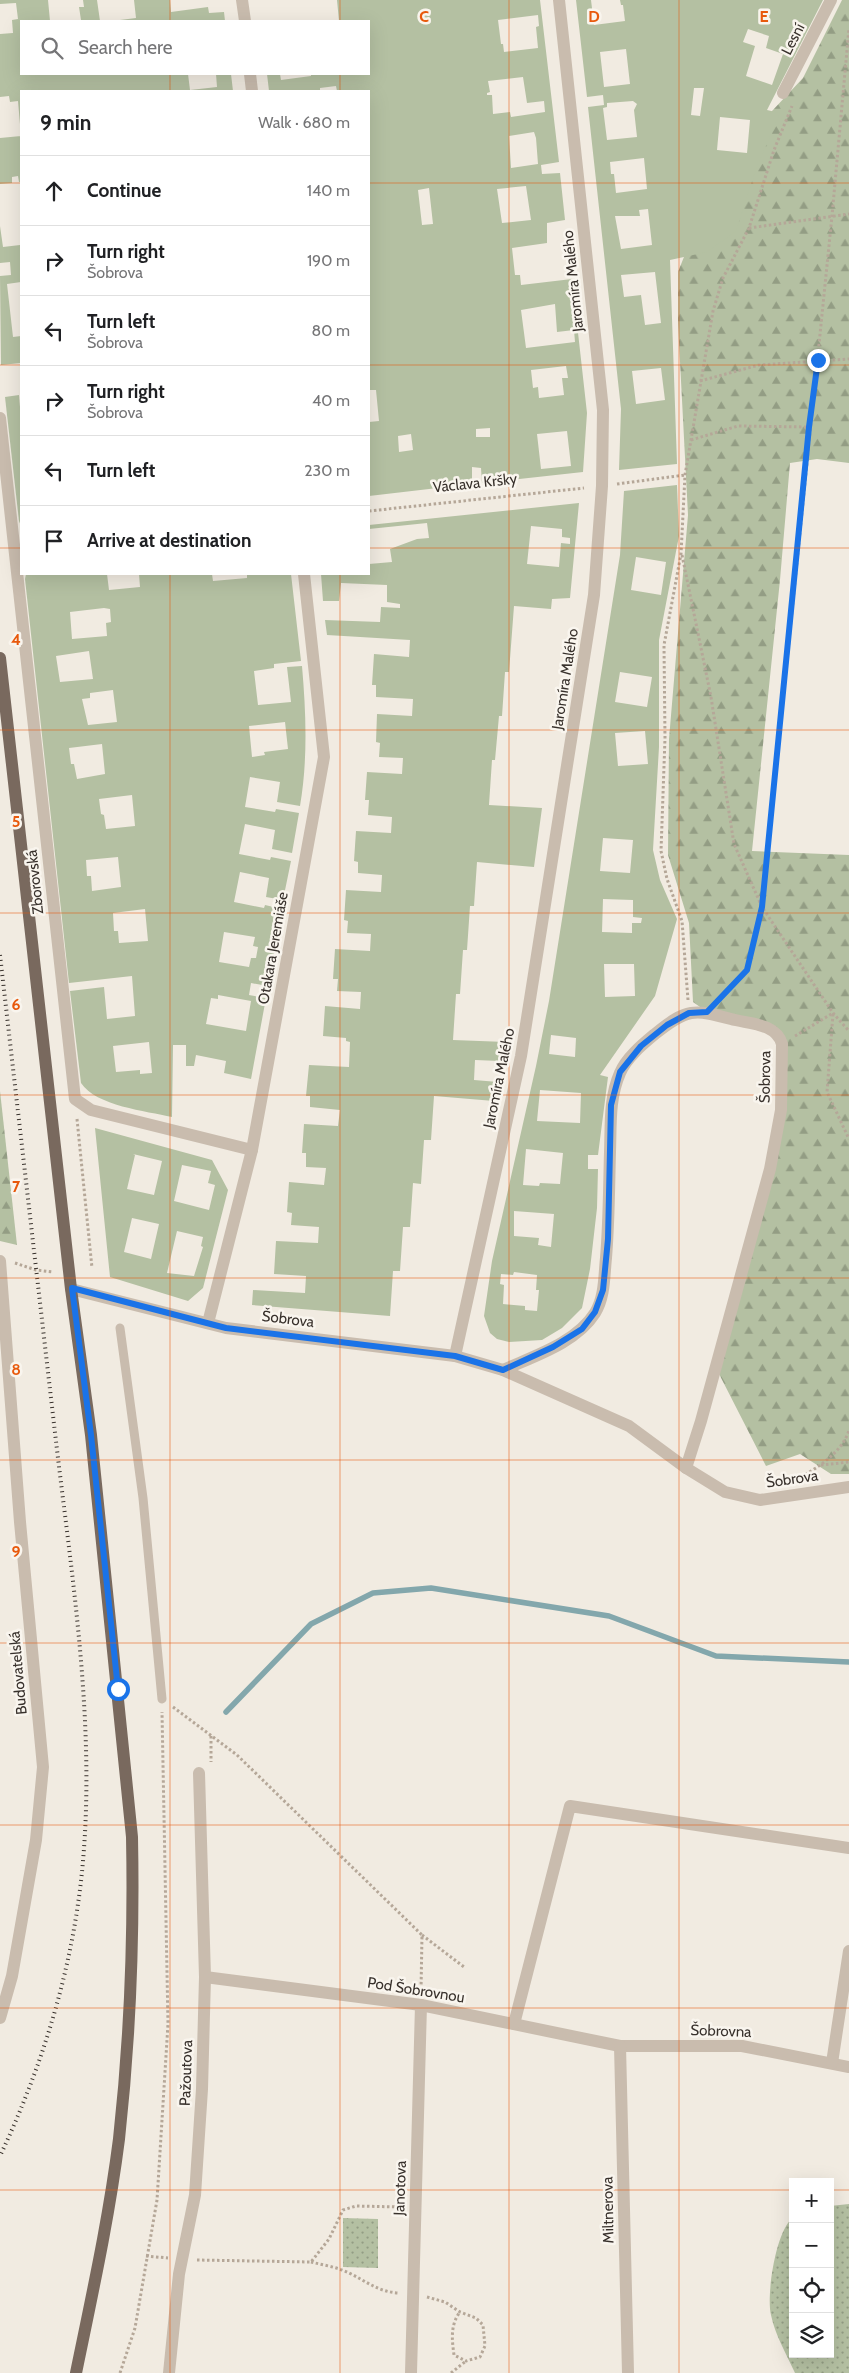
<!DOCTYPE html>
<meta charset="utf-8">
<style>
:root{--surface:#fff;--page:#f6f6f6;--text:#202124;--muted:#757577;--line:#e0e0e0}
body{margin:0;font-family:Cabin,sans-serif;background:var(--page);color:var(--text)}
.controls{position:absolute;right:15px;bottom:15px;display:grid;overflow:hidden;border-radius:0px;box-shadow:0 5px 20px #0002}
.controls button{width:45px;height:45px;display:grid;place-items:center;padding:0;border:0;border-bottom:1px solid var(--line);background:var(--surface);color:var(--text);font:25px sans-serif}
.stop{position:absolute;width:15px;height:15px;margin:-11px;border:4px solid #1a73e8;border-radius:50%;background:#fff}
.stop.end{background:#1a73e8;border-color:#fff;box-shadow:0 1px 5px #0008}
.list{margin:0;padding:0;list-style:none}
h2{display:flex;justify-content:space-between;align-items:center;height:65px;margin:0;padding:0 20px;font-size:21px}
h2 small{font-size:16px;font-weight:400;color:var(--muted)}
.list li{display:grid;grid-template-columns:32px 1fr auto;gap:15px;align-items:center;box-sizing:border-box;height:70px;padding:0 20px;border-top:1px solid var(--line)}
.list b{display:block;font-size:19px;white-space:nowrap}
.list p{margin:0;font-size:16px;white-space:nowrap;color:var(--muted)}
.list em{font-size:16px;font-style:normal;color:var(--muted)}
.icon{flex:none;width:28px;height:28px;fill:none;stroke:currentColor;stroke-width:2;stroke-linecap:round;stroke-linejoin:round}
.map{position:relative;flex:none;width:849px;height:2373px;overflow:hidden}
.search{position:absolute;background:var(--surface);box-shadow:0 5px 20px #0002;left:20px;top:20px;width:350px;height:55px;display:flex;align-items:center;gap:12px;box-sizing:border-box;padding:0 18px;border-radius:0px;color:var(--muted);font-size:19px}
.panel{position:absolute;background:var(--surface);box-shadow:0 5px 20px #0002;left:20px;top:90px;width:350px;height:485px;border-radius:0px}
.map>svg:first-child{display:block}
</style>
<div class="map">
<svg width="849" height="2373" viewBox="0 0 849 2373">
<defs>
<pattern id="grass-dots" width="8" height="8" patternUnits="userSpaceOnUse" patternTransform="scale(1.25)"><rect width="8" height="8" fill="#b4c0a2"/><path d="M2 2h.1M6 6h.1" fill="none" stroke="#939d84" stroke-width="1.8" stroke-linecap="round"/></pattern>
<pattern id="forest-firs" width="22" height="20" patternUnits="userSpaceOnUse" patternTransform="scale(1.25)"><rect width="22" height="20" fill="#b4c0a2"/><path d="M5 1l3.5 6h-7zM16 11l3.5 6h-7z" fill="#939d84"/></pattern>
</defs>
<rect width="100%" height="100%" fill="#f1ebe1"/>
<g fill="url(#grass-dots)">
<path d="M849,2204V2373H795C787,2355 775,2335 771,2315C766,2296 776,2229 793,2218V2354H830V2206Z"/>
<polygon points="343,2218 378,2219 378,2268 343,2267"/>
</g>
<g fill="url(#forest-firs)">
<polygon points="842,0 849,0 849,463 817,459 790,463 780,580 752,851 849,855 849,1474 831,1474 800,1454 766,1466 716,1368 781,1110 779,1035 707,1012 693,1002 689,923 668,855 669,739 688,515 678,323 678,272 699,219 736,186 772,111 803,78"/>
<polygon points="0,1091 17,1245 0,1241"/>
</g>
<g fill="#b4c0a2" fill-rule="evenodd">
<polygon points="0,0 48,0 50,21 21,21 21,74 188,74 190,90 217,87 216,74 231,74 233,91 21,91 21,182 19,182 18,176 12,177 12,183 0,184 0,138 21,136 18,101 10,102 9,96 0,97 0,34 13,33 12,20 18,19 16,3 0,4"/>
<polygon points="83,0 97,0 100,21 70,21 81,20 79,7 84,7"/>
<polygon points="134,0 170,0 171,12 208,7 209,13 224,12 225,21 112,21 136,18"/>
<path d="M337,0H540L559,162L541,165L542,174L560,173L565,220L547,223V243L512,248L515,275H520L521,285L572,279L587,413L583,472L482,483L481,468L472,467V484L369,496V422L379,421L376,390H369V91H337L336,86L320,88V91H269L267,74H280L281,80L311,76V74H369V21H339ZM538,15L539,26L536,27L538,48L504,52L503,44H501L498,20ZM523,77L527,103L544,101L545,112L511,117L510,112L493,114L492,95H487V93L490,92L488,81ZM534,132L536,138L538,164L511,168L509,136ZM526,186L531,220L502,223L497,189ZM429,188L433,224L422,225L418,190ZM555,304L557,332L574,330L575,342L526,348L521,310ZM566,366L568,378H562L564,395L539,398L538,387L533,388L531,370ZM490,428V437H476V429ZM567,431L571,466L541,469L537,434ZM411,434L413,450L399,452L398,436Z"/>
<path d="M576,0H591L594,25L625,21L623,5H621L620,0H823L767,110L780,113L756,169L736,231L707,252L670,260L677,464L619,470L621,409L588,107L604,105L603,95L587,97ZM748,29L769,36L766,48L783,54L772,85L746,76L755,46L743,42ZM626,49L630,84L604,87L600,52ZM694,88H704L700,116L691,115ZM633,101L637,104L634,110L637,137L607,140L603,108L607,107V103ZM720,117L750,120L747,153L717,150ZM644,158L647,189L616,193L614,174H611L610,162ZM648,209L652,245L621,249L615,216H640L639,210ZM655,272L661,323L645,325L641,295L624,297L621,275ZM661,368L665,400L636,404L632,371Z"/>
<polygon points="0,226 3,247 20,245 21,282 7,284 13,337 21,336 21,363 1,365 0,276 11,275 10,262 0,263"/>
<polygon points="19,395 21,419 21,526 19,521 5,397"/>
<path d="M677,485L679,536L659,640V747L653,850L660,880L677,919L655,996L600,1075L608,1077L598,1155H588V1169H598L597,1208L590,1269L582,1308L562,1328L542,1340L509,1342L497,1339L490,1333L484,1316L492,1261L536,1066L549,1001L620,555L624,491ZM636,557L666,562L661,595L631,590ZM620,672L652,677L647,707L615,702ZM645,731L648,764L618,766L615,733ZM603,838L633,840L630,873L600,871ZM603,899L633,900V917L642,918L641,923H632V933L602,932ZM634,964L635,996L605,997L604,964ZM551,1035L576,1038L575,1057L549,1054ZM540,1090L581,1093L580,1123L537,1121ZM526,1149L563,1153L560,1184L540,1183L539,1186L523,1185ZM514,1211L554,1214L551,1247L538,1245L539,1238L514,1236ZM514,1272L537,1275L536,1290H539L537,1311L525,1310V1306L503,1304L504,1285L500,1284L501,1274L513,1275Z"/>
<path d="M579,503L570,598L552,599L551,609L514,606L509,672H505L502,716H499L495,760H492L489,805L542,808L534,867L477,862L474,906H470L467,950H463L460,994H456L453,1040L506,1042L499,1071L500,1061L475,1060L474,1080L498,1082L494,1101L434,1096L431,1140H424L421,1184L413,1183L410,1227H403L400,1271H393L390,1316L252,1305L253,1290L305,1293L306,1276L274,1274L276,1241L318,1243L319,1227L291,1225L292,1213L287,1212L289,1182L324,1185L326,1168L306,1167V1153H302L304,1124L338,1126L340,1110L310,1107V1096H306L309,1065L349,1067L350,1042L346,1041V1038L323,1036L325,1006L360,1009L361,992L337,991L338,979H333L335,949L370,951L371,934L347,933L348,921L344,920L346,890L381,892L382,875L358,873V862L354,861L356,831L391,833L392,817L368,815L369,800H365L367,772L402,774L403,758L379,757L380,743L376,742L377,714L412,716L413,699L376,697V685H372L374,654L409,657L410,640L327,635L325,620L380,622L381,607L400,608V604L387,602V585L341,583L339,601H323L321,574H369V564L392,562L390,549L417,539L429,538L427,523L369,529V525ZM531,526L562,529V537L570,538V544L561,543L559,567L527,564Z"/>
<path d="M26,574H107L109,590L140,587L139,574H212L213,581L247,578V574H291L301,661L274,664V668L254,671L258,705L291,702L287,667L302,666C306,713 308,759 300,806L277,802L280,782L250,777L245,807L275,812L276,809L299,813L292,853L272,849L275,830L245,824L239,854L270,860L271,857L291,861L283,900L266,897L269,878L240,872L234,902L264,908L265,905L282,909L268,986L251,983L249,995L266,998L251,1079L224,1073L226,1061L196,1055L194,1066H186V1045H173L172,1117C146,1111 96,1106 81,1083L70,991L104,987L107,1019L135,1016L132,976L69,983L25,579ZM104,608L110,609L111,622L106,623L107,636L72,639L70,612ZM89,651L93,679L60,682L56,656ZM113,690L117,722L88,725L82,699L90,698V693ZM285,722L288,749L264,752L265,755L252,757L249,726ZM102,744L105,774L77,779L74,764H71L69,748ZM132,795L135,826L106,829L104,815L101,814L99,799ZM118,857L121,887L92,891L91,876H87L86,860ZM145,909L148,941L119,943L118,931H114L113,913ZM224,932L255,937L253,946L258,947L256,958H251L249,967L219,962ZM218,995L251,1001L246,1031L206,1024L211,998L218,999ZM149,1042L152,1073L140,1074V1070L116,1072L113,1046Z"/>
<path d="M95,1128L212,1160L228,1190L203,1288L188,1301L110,1277ZM133,1154L162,1161L154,1195L127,1189L135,1155ZM182,1165L211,1171L208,1183L215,1185L209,1210L174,1201ZM132,1218L159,1224L151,1259L124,1252ZM177,1231L203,1237L201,1246L203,1247L194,1276L167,1273Z"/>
</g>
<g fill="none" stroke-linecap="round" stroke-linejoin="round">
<polyline stroke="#83a7ac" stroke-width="5.5" points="226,1712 311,1624 373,1593 431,1588 609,1616 716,1656 849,1662"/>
<g stroke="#b5a798" stroke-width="3" stroke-dasharray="2.5 2.5" stroke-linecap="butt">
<polyline points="749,228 849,214"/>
<polyline points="700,381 759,365 849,359"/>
<polyline points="691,440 738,426 809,427"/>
<polyline points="617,484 685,475"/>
<polyline points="369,511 584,488"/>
<polyline points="682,555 711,697 734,844 762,907 833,1013 849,1031"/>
<polyline points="688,1000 682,921 667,879 661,851 665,738 664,645 681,554 685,475 713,311 723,278 749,228 774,150 792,106"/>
<polyline points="718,1000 747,970 762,907 832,216 849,28"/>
<polyline points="833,1014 827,1092 849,1139"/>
<polyline points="795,1036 833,1013"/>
<polyline points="77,1119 92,1268"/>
<polyline points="15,1263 36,1270 53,1272"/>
<polyline points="821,1465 849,1462"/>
<path d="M801,1477C819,1467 843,1451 849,1430"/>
<polyline points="173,1707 237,1755 422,1935 421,1990"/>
<polyline points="211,1736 211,1762"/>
<polyline points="422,1935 464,1967"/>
<polyline points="146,2256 168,2258"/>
<polyline points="197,2260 311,2262 329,2239 343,2210 356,2206 401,2207"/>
<path d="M311,2262C323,2265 337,2267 349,2273C366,2281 378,2292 399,2293"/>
<path d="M427,2297L445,2302L460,2312L476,2318L483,2325L485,2346L480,2357L466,2361L454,2355C452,2340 450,2325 460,2312"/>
<polyline points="120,2373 135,2328 157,2200 168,2024 162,1712"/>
<polyline points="451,2373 466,2361"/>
</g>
<polyline stroke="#c9bcae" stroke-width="9" points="120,1328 143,1498 162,1699"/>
<g stroke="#c9bcae" stroke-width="12">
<polyline points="242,0 245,21"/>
<polyline points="250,74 252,91"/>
<polyline points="783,93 831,0"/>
<polyline points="0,418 75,1099 91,1110 252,1150"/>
<polyline points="0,1261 20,1522 43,1767 36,1840 12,1976 0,2018"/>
<polyline points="71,1289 226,1328 455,1356 503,1370 629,1426 686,1468 725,1492 760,1500 849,1487"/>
<polyline points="208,1323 252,1150 324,757 304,574"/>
<polyline points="455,1356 521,1056 594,595 602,486 603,410 559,0"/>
<path d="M503,1370C534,1356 576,1343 595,1313C605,1297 604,1276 606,1258C609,1222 609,1187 610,1152C611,1125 609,1098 620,1073C626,1058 643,1044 655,1034C687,1008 694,1009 731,1019C749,1024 776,1023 782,1044L781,1110L770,1169L701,1421L686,1468"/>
<polyline points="205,1977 421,2005 620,2046 742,2046 849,2067"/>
<polyline points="514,2024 570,1806 849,1848"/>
<polyline points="620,2046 628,2373"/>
<polyline points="832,2063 849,1951"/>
<polyline points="169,2373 179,2274 195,2195 202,2089 205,1977 199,1773"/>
<polyline points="411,2373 421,2005"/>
</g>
<path stroke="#79695e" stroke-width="12" d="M0,658L71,1289L91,1435L132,1837C134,1938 130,2039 119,2139C109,2218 92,2295 76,2373"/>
<path stroke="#38312c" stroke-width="4" stroke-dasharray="1 4" stroke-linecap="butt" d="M0,955C18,1112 36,1268 54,1424C71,1574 98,1730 81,1881C70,1977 41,2069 0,2156"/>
</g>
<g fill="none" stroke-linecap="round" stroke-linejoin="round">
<polyline stroke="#1a73e8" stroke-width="6" points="118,1689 91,1435 72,1288 226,1328 455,1356 503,1370 553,1347 582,1329 595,1312 603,1290 608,1239 611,1105 620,1072 641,1046 667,1025 689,1013 707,1012 747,970 762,907 809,427 818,360"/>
</g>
<path fill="none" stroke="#e8590c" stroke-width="1" stroke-opacity="0.55" d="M170,0V21M340,0V21M509,0V2373M679,0V2373M170,74V91M340,74V91M0,183H21M369,183H849M0,365H21M369,365H849M0,548H21M369,548H849M170,574V2373M340,574V2373M0,730H849M0,913H849M0,1095H849M0,1278H849M0,1460H849M0,1643H849M0,1825H849M0,2008H849M0,2190H793M830,2190H849"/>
<g text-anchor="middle" stroke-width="5" stroke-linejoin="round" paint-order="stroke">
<g font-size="15" fill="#38312c" stroke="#f9f5ee">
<text transform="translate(793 39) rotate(-63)" y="5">Lesní</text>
<text transform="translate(573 281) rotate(-96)" y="5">Jaromíra Malého</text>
<text transform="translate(475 483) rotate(-6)" y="5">Václava Kršky</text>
<text transform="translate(565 679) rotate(-81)" y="5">Jaromíra Malého</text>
<text transform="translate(35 882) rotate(-96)" y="5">Zborovská</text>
<text transform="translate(273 948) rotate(-80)" y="5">Otakara Jeremiáše</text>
<text transform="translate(765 1077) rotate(-89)" y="5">Šobrova</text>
<text transform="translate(499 1078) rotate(-78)" y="5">Jaromíra Malého</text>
<text transform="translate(288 1319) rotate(7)" y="5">Šobrova</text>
<text transform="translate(792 1479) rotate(-8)" y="5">Šobrova</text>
<text transform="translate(18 1673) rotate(-95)" y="5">Budovatelská</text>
<text transform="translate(416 1990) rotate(9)" y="5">Pod Šobrovnou</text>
<text transform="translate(721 2031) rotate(2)" y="5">Šobrovna</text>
<text transform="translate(186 2073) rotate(-88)" y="5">Pažoutova</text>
<text transform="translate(400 2188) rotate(-88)" y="5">Janotova</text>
<text transform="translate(608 2210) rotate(-91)" y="5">Miltnerova</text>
</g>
</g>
<g font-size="16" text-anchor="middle" font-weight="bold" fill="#e8590c" stroke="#f9f5ee" stroke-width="5" stroke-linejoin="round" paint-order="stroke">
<text x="424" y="22">C</text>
<text x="594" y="22">D</text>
<text x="764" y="22">E</text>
<text x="16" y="645">4</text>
<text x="16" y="827">5</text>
<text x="16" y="1010">6</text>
<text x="16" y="1192">7</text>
<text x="16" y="1375">8</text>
<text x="16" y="1557">9</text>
</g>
</svg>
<div class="controls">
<button>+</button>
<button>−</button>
<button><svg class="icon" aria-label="locate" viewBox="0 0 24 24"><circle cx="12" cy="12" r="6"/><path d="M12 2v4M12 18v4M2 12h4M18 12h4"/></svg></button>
<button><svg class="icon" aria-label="layers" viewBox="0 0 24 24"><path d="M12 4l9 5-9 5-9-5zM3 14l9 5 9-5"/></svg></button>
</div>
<div class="stop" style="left:118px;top:1689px"></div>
<div class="stop end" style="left:818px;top:360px"></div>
<div class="search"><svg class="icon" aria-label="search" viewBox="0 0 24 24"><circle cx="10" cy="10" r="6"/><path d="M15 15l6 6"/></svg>Search here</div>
<section class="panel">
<h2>9 min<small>Walk · 680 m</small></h2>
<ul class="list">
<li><svg class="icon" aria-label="ahead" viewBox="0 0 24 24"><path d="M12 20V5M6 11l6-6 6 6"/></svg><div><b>Continue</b></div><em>140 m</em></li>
<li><svg class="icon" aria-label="right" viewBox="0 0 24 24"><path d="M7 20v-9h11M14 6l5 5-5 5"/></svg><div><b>Turn right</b><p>Šobrova</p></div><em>190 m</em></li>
<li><svg class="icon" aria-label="left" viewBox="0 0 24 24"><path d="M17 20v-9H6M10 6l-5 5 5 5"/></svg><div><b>Turn left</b><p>Šobrova</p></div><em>80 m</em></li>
<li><svg class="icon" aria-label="right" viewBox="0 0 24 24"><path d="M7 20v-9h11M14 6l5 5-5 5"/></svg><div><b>Turn right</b><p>Šobrova</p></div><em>40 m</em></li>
<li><svg class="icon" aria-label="left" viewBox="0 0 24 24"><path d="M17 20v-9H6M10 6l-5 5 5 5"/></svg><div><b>Turn left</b></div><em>230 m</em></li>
<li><svg class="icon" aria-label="arrive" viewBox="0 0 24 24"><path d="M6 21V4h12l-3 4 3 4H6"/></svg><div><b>Arrive at destination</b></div></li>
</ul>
</section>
</div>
